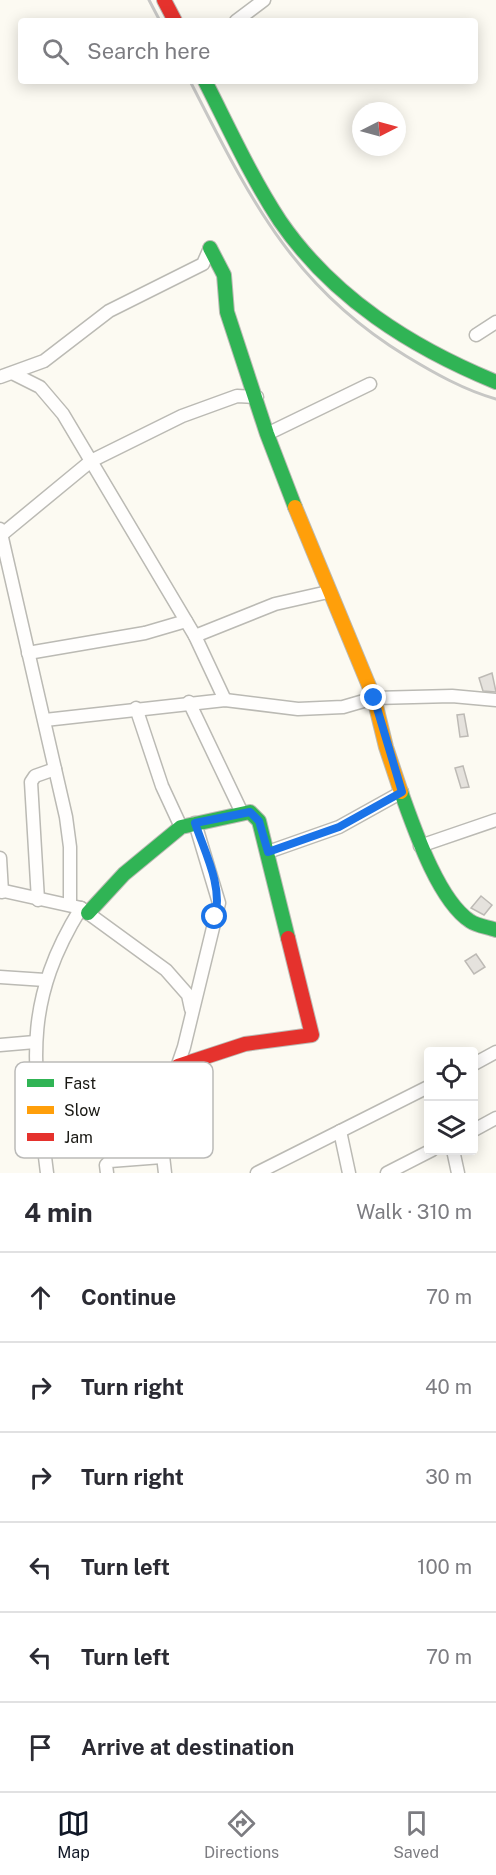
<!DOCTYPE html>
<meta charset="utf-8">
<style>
:root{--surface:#fff;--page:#f7f7f7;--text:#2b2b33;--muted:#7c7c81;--line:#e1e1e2;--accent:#111827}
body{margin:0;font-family:"Public Sans",sans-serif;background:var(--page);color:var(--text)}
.controls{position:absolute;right:18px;bottom:18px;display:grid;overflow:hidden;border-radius:6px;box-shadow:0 3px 15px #0003}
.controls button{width:54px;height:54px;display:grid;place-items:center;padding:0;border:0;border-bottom:2px solid var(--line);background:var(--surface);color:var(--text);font:30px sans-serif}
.compass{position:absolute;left:352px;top:102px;width:54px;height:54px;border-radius:50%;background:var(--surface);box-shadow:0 3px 15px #0003;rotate:84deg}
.stop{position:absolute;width:18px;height:18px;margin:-14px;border:4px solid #1a73e8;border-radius:50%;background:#fff}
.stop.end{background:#1a73e8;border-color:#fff;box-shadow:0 2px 6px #0008}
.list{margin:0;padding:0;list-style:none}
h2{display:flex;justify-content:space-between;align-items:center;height:78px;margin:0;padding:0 24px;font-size:26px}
h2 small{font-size:20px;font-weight:400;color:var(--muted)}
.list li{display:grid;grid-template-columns:39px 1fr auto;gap:18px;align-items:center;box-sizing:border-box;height:90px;padding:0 24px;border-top:2px solid var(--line)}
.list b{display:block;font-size:22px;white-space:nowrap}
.list em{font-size:20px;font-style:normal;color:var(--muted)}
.icon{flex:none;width:33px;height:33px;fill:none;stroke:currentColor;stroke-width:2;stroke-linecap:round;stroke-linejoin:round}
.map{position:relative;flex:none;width:496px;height:1173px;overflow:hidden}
.search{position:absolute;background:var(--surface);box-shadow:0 3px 15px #0003;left:18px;right:18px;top:18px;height:66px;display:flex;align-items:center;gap:15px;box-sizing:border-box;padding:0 21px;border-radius:6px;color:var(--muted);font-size:22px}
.sheet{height:618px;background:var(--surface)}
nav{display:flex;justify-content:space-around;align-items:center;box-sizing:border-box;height:84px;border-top:2px solid var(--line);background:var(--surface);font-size:16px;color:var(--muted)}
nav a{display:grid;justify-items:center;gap:3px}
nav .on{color:var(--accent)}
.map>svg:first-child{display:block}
</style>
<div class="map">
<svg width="496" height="1173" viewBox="0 0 496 1173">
<rect width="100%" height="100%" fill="#fcfaf2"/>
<g fill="#e5e2dd" stroke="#bdbab5" stroke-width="1.5">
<polygon points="492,673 496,692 483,691 479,678"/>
<polygon points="464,714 468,736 460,737 457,715"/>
<polygon points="463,766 469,787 461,788 455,768"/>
<polygon points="481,896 492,905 484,915 471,908"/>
<polygon points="476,954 485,967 474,974 465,961"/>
</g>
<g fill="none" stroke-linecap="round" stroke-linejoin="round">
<defs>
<g id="street">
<polyline points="236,21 264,0"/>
<polyline points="476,335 496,322"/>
<polyline points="14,374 40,387 63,414 195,636 225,700"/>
<polyline points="0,377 44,361 109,311 203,264 210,248"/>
<polyline points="267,434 370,384"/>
<polyline points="0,529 66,817 70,847 70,905"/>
<polyline points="0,536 91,461 182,416 237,396 257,397"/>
<polyline points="195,636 275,604 328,592"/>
<polyline points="28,653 145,633 186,621"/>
<polyline points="189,702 242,813"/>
<polyline points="136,708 162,786 181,827"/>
<polyline points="45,720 225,700 298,709 343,707 374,698 452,696 496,700"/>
<polyline points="420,846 496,820"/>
<polyline points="268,852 339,827 402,792"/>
<polyline points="0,858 2,892"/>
<polyline points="0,890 81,908 166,970 188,995 191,1009"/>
<polyline points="38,900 31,782 35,776 55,769"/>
<polyline points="0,977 45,980"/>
<polyline points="0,1045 35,1042"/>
<polyline points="474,1064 496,1052"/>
<polyline points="474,1130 496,1118"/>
<polyline points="340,1131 349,1173"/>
<polyline points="453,1150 458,1173"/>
<path d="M47,1173C34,1066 21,1005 81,908"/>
<polyline points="107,1173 106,1165 110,1161 162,1157"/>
<polyline points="165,1173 162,1147 173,1079 184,1047 219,903 195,823"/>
<polyline points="257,1173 428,1087"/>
<polyline points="387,1173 432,1150"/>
</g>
<g id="fast">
<path d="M205,81C229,128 251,177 280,221C333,298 411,347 496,382"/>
<polyline points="210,248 224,275 227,312 267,434 295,507"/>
<path d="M401,792C414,828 438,900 470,921C477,926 488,927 496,930"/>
<polyline points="88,913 124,874 181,827 250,812 259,821 288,938"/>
</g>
<polyline id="slow" points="295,507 374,698 386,747 401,792"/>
<g id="jam">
<polyline points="164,0 175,21"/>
<polyline points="178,1066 245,1044 312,1035 288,938"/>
</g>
</defs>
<use href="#street" stroke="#bbbab4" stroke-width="15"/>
<use href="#fast" stroke="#bbbab4" stroke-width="16"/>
<use href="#slow" stroke="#bbbab4" stroke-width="16"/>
<use href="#jam" stroke="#bbbab4" stroke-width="16"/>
<use href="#street" stroke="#fffefd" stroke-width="12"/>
<use href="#fast" stroke="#30b455" stroke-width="14"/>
<use href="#slow" stroke="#ff9f0a" stroke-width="14"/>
<use href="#jam" stroke="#e5322d" stroke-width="14"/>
<g stroke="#c7c7c5" stroke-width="3">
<polyline points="149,0 160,21"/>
<path d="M190,81C249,196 291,286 406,356C434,373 464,390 496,399"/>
</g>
</g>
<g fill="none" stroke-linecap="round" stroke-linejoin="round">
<path stroke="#1a73e8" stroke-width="8" d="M215,917C223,886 205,853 195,823L250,812L259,821L268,852L339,827L402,792L374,698"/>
</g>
<rect x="15" y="1062" width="198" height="96" rx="9" fill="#fff" stroke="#babab8" stroke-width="1.5"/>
<rect x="27" y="1079" width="27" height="8" fill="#30b455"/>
<rect x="27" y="1106" width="27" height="8" fill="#ff9f0a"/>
<rect x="27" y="1133" width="27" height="8" fill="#e5322d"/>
<g font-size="16" fill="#191813">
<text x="64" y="1089">Fast</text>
<text x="64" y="1116">Slow</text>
<text x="64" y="1143">Jam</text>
</g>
</svg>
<div class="controls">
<button><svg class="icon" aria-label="locate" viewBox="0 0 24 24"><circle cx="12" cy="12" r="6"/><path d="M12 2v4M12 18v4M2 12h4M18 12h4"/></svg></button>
<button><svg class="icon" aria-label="layers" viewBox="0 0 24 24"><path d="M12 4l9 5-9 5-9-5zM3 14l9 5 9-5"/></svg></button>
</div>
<svg class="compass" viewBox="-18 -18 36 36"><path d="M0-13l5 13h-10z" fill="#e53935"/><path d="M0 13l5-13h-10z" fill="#7c7c81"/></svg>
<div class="stop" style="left:215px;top:917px"></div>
<div class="stop end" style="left:374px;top:698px"></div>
<div class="search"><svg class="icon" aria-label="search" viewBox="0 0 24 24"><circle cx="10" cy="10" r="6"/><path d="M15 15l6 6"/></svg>Search here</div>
</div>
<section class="sheet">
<h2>4 min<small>Walk · 310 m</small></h2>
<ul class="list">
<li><svg class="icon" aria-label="ahead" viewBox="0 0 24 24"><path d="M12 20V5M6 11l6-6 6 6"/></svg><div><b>Continue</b></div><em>70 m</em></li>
<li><svg class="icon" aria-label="right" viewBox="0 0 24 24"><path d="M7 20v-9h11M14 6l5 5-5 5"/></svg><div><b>Turn right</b></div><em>40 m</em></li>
<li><svg class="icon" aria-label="right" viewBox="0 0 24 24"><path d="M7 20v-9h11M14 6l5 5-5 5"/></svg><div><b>Turn right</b></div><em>30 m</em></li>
<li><svg class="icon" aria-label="left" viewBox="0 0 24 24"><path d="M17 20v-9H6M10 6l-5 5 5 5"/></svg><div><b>Turn left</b></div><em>100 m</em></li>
<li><svg class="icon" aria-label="left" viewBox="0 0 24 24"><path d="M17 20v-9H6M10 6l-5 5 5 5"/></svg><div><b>Turn left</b></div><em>70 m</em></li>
<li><svg class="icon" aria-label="arrive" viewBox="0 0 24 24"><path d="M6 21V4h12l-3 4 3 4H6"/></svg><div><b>Arrive at destination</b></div></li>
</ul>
</section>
<nav>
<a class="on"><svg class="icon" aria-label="map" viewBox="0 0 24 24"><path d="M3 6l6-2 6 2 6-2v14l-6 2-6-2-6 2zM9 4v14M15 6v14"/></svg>Map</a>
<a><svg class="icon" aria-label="directions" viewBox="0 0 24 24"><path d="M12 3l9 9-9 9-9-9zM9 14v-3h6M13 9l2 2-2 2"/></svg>Directions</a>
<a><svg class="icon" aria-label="saved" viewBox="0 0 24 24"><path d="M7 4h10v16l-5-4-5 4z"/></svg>Saved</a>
</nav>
